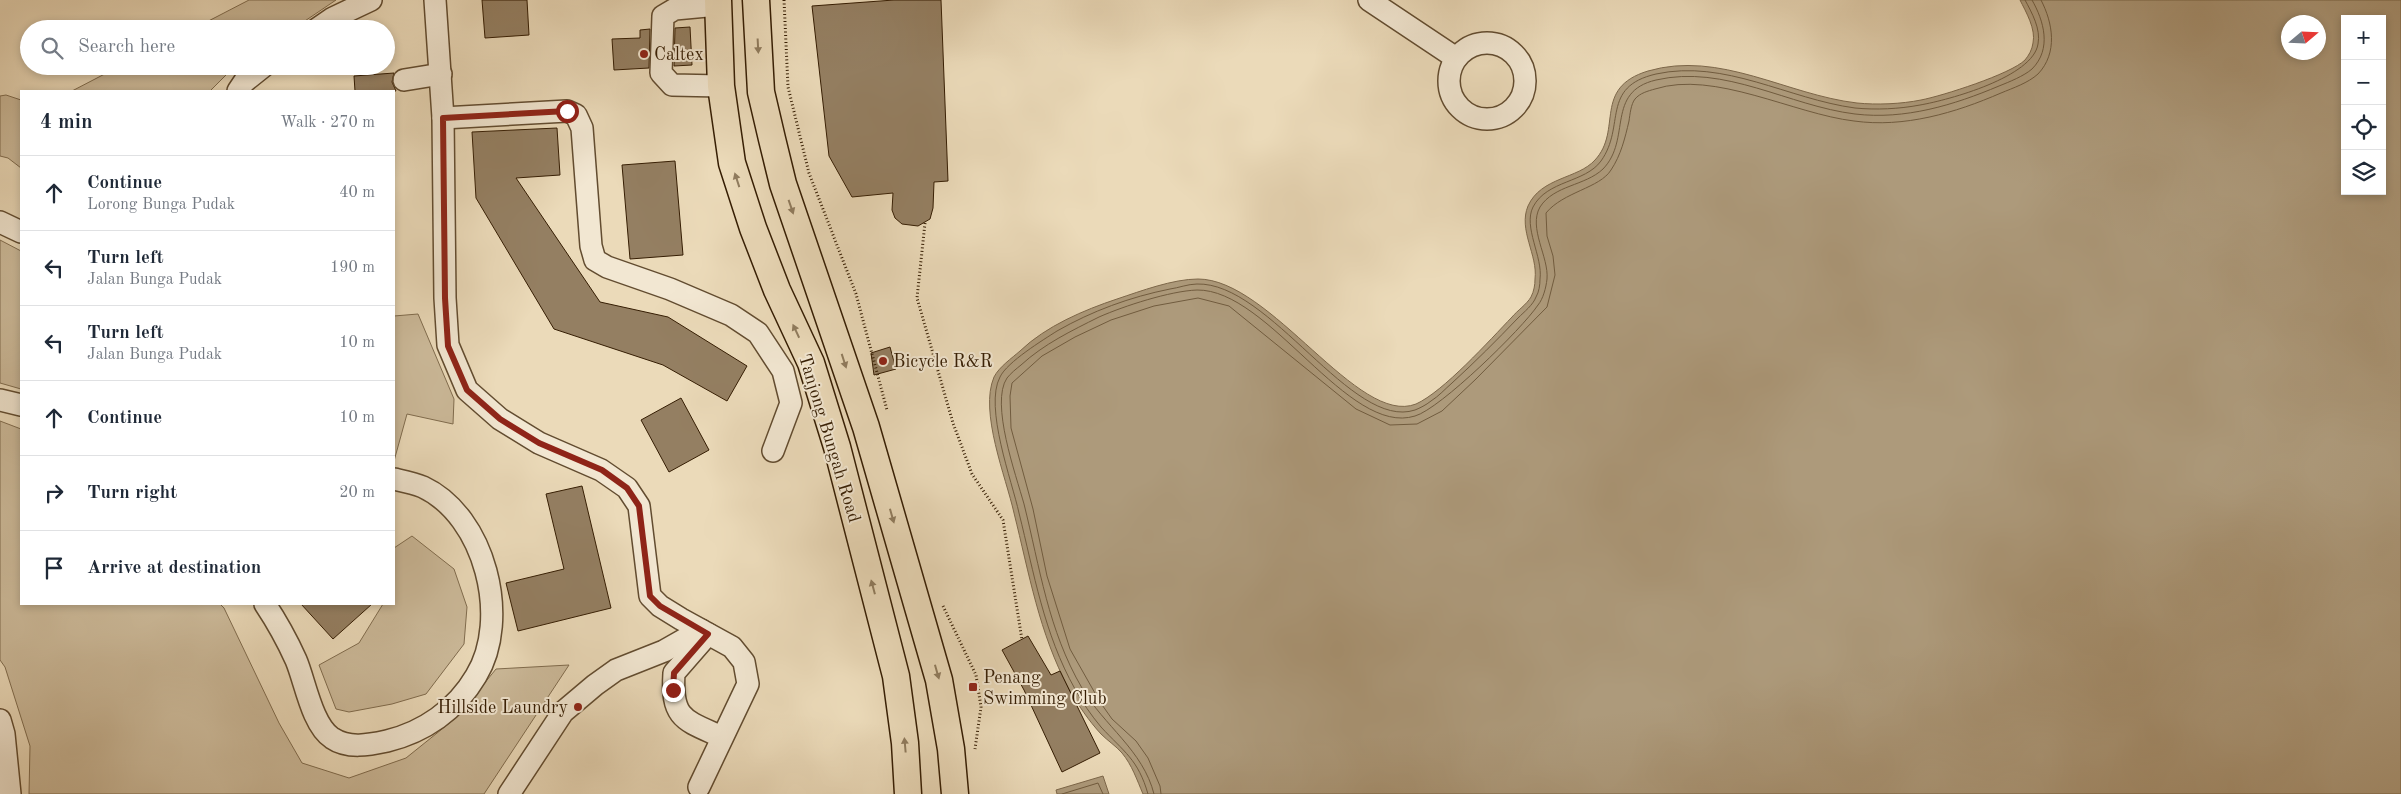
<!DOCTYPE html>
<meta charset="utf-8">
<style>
:root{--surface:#fff;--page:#f6f6f7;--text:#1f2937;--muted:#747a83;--line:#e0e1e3}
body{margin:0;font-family:"Old Standard TT",serif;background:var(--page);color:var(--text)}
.controls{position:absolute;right:15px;top:15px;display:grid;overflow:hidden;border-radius:0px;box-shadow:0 2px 8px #0003}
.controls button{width:45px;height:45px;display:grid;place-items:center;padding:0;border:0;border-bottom:1px solid var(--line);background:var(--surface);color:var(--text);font:25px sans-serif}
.compass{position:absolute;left:2281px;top:15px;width:45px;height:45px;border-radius:50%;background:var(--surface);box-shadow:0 2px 8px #0003;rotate:71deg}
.stop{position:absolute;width:15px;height:15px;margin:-11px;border:4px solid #8f2418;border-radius:50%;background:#fff}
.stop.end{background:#8f2418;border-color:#fff;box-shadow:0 1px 5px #0008}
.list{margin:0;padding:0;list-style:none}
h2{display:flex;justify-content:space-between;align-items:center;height:65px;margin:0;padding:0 20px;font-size:21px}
h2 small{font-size:16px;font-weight:400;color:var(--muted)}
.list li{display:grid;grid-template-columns:32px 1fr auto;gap:15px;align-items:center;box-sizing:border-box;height:75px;padding:0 20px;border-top:1px solid var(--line)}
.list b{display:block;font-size:19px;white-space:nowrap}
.list p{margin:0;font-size:16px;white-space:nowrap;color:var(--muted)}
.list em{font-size:16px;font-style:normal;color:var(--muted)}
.icon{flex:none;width:28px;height:28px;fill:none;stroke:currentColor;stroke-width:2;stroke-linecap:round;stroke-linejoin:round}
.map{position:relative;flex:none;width:2401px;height:794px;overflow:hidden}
.search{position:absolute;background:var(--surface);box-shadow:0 2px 8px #0003;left:20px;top:20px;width:375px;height:55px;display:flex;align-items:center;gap:12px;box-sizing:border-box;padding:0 18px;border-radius:28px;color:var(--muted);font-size:19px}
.panel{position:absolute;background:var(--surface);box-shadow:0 2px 8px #0003;left:20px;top:90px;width:375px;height:515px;border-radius:0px}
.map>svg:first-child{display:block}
</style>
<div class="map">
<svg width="2401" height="794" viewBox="0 0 2401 794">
<rect width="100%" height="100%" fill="#ebdab9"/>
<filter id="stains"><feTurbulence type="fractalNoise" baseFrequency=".004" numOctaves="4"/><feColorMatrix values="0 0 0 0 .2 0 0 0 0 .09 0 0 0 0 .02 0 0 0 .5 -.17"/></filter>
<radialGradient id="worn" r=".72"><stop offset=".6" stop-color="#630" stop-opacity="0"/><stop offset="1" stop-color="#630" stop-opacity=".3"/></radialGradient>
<g fill="#ccba9a" stroke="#806c4e">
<polygon points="249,0 336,0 293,29 193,29"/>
<polygon points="120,66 235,66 210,91 72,91"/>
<polygon points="6,95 21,100 21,168 8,158 0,156 0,96"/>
<polygon points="0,240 21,251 21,389 0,383"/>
<polygon points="418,314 454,399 453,424 407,414 394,461 394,316"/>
<polygon points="0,421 21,429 21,604 220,604 224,608 279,723 302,763 349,778 406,758 457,717 496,669 569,665 484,794 29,794 30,746 5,667 0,660"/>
<polygon points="412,536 454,569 467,607 464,644 426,694 392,704 349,712 336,709 319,665 359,643 383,604 394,604 394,548"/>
</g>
<g fill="#ad9a7b" stroke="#7d684b" fill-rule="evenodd">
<path d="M2020,0H2401V794H1143C1137,780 1132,765 1122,753C1116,746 1108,741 1101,734C1089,721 1078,705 1069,689C1039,633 1029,573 1014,513C1006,477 979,412 994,377C999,367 1012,358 1020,351C1046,326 1084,310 1117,299C1141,291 1173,279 1198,279C1271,279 1358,427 1416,404C1443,392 1490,340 1512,317C1517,311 1527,304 1531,297C1534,291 1535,285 1535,279C1538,255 1518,230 1528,206C1541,177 1578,179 1595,160C1623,130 1592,88 1648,71C1720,50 1787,95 1857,103C1877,105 1901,104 1921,100C1942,96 2011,74 2025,60C2029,55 2032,50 2033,43C2036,29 2026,12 2020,0ZM2345,19H2382V191H2345ZM2288,22H2318V52H2288Z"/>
<polygon points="1103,776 1109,794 1057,794 1056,790"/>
</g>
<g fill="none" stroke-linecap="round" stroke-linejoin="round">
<g stroke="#715c3f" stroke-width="1">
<polyline points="1062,794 1098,783 1103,794"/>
<path d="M1148,794C1138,759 1124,752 1101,727C1091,715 1082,702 1075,689C1044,634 1034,573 1019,513C1012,481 984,407 1000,377C1007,362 1043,340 1057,331C1092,311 1130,297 1170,289C1178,288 1188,284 1197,284C1270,282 1352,431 1415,410C1420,408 1426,405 1431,401C1439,396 1445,389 1452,383C1475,362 1497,340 1518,318C1524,312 1533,305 1536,297C1539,292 1540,285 1540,279C1543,257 1523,227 1533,207C1547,180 1585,183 1601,161C1626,126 1600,87 1656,74C1725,59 1788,99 1855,108C1876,110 1899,109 1920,105C1949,100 2033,77 2038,44C2041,29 2032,13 2025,0"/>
<path d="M1154,794C1143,750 1104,726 1082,688C1048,630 1040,568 1024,504C1016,475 990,403 1007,378C1011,373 1016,369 1021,365C1044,344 1071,331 1099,317C1124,306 1170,291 1197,290C1269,289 1348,437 1415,416C1440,409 1522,329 1538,305C1543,299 1546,288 1547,279C1549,257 1528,228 1540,207C1554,185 1585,186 1603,169C1632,139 1605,92 1656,80C1725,64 1789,106 1855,114C1905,120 1954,105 1999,86C2009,82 2024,76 2032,69C2052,49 2044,21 2032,0"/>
<path d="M1161,794L1160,786L1148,758L1136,741L1112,719L1100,702L1070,649L1047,576L1033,509L1011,428L1010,396L1012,383L1042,356L1075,337L1111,320L1154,306L1198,298L1229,306L1356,409L1390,425L1417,424L1442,411L1476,379L1547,307L1555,275L1553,256L1547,236L1546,213C1563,192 1600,188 1611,170C1621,155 1625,138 1629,121C1630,114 1631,104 1635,99C1640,93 1648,91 1655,89C1714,70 1794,114 1854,121C1904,128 1955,113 2001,93C2013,88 2028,83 2038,74C2058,53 2053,23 2041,0"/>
</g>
</g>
<g fill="#947f62" stroke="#351d03">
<polygon points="482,0 527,0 529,35 485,38"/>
<polygon points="894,0 941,0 948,181 934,182 933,208 930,219 918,226 902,224 895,218 892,210 893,193 852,197 829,156 812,6"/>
<polygon points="690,27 692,65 674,66 675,28"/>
<polygon points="650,29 649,68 614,70 612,39 640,38 640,30"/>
<polygon points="394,73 392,82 396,91 355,91 354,76"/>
<polygon points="557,128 560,175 516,178 600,302 668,317 747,366 727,401 663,365 554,329 476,198 472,132"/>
<polygon points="675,161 683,255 630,259 622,165"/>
<polygon points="890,347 896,369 874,375 871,353"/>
<polygon points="681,398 709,450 669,472 641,420"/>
<polygon points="582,486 611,608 518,631 506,583 564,569 546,494"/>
<polygon points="301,604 372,604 333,639"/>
<polygon points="1028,636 1051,675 1060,671 1100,753 1062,772 1024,690 1002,650"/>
</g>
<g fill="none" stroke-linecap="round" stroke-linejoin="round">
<defs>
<g id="minor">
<polyline points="435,0 443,118 445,298 448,345 467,390 500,419 539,443 601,470 627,488 639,506 650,596 660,606 681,619 732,647 744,662 748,684 699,787"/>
<polyline points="1369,0 1456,58"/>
<polyline points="718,5 675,9 663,16 661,73 672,85 721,86"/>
<polyline points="317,29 333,18 371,0"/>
<circle cx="1487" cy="81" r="38"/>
<polyline points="404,80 441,74"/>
<polyline points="238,91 244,82 264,66"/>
<polyline points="443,118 567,111 576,115 582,128 591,246 595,260 607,267 670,289 731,315 758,333 783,371 791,403 773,451"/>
<polyline points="0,222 21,232"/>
<polyline points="0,400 21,405"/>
<path d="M265,604C277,622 287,640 296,660C305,681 312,725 332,738C348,749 369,745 387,741C424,732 456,710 476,676C511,619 485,516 423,487C414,483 403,481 394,479"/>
<path d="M708,634L674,673C671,719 684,720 722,737"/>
<polyline points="0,720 4,734 10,794"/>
<polyline points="509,794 563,712 595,685 616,670 664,651 701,630"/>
</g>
<g id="major">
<polyline points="718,0 721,86 732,163 753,228 777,290 811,363 837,447 896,676 905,743 908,794"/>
<polyline points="756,0 761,92 772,139 783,184 866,427 939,680 951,749 955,794"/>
</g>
</defs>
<use href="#minor" stroke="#624c30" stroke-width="24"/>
<use href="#major" stroke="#351d03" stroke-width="29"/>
<g stroke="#351d03" stroke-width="3" stroke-dasharray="1 2.5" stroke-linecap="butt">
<polyline points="784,0 788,87 809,173 856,294 887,410"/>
<polyline points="925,223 917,298 953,423 972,474 1003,520 1022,640"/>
<polyline points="943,606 976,675 981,707 975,749"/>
</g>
<use href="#minor" stroke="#f2e7d2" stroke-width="21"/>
<use href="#major" stroke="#ebdab9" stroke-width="26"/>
</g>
<defs><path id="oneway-solid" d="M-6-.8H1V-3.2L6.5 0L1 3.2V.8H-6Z" transform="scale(1.25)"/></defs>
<g fill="#907c5e">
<use href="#oneway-solid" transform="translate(758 46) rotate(87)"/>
<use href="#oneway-solid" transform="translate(737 180) rotate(-108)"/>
<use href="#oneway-solid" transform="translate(791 207) rotate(71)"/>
<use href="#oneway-solid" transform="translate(796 331) rotate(-115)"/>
<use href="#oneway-solid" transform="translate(844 361) rotate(72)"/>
<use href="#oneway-solid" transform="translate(892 516) rotate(74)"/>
<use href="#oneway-solid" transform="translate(873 587) rotate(-105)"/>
<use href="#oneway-solid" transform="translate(937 672) rotate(74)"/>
<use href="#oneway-solid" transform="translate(905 745) rotate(-95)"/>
</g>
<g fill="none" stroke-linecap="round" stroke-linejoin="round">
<polyline stroke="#8f2418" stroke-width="6" points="567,111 443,118 445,298 448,346 467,390 500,419 539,443 602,470 627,488 639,506 650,596 660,606 708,634 674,673 673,690"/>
</g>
<g fill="#8f2418" stroke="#f2e7d2" stroke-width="2">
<circle cx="644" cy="54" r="5"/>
<circle cx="883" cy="361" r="5"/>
<rect x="968" y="682" width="10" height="10" rx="2.5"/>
<circle cx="578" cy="707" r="5"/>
</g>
<g text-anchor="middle" stroke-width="4" stroke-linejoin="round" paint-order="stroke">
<g font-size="18" fill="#351d03" stroke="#f2e7d2" text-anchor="start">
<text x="654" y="60">Caltex</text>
<text x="893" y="367">Bicycle R&amp;R</text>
<text x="983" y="683">Penang<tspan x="983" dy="21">Swimming Club</tspan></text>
<text x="568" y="713" text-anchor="end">Hillside Laundry</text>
</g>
<g font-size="18" fill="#351d03" stroke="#f2e7d2">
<text transform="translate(830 438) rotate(73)" y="6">Tanjong Bungah Road</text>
</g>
</g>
<rect width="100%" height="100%" filter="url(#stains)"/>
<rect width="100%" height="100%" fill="url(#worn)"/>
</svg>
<div class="controls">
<button>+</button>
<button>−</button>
<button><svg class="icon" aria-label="locate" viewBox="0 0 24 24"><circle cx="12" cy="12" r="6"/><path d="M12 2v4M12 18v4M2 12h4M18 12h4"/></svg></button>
<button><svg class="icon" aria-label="layers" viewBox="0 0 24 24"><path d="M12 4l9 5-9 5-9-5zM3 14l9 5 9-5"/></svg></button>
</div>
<svg class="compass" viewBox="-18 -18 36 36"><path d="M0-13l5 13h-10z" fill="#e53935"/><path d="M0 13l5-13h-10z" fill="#747a83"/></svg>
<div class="stop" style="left:567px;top:111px"></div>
<div class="stop end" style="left:673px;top:690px"></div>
<div class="search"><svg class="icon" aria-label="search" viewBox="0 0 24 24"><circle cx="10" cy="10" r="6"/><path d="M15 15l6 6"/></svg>Search here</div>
<section class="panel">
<h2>4 min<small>Walk · 270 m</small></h2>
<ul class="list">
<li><svg class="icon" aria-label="ahead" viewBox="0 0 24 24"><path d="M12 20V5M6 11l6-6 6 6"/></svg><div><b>Continue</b><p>Lorong Bunga Pudak</p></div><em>40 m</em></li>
<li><svg class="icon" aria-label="left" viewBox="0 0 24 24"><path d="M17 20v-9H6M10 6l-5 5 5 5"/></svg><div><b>Turn left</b><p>Jalan Bunga Pudak</p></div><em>190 m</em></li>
<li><svg class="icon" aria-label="left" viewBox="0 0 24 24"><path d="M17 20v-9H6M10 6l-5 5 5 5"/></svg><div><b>Turn left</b><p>Jalan Bunga Pudak</p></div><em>10 m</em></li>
<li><svg class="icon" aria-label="ahead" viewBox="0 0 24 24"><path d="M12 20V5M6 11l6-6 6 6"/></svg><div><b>Continue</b></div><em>10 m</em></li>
<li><svg class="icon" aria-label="right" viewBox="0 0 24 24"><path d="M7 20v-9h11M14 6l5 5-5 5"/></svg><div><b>Turn right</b></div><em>20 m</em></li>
<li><svg class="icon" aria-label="arrive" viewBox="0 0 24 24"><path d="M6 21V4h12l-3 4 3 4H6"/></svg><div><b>Arrive at destination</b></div></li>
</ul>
</section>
</div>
